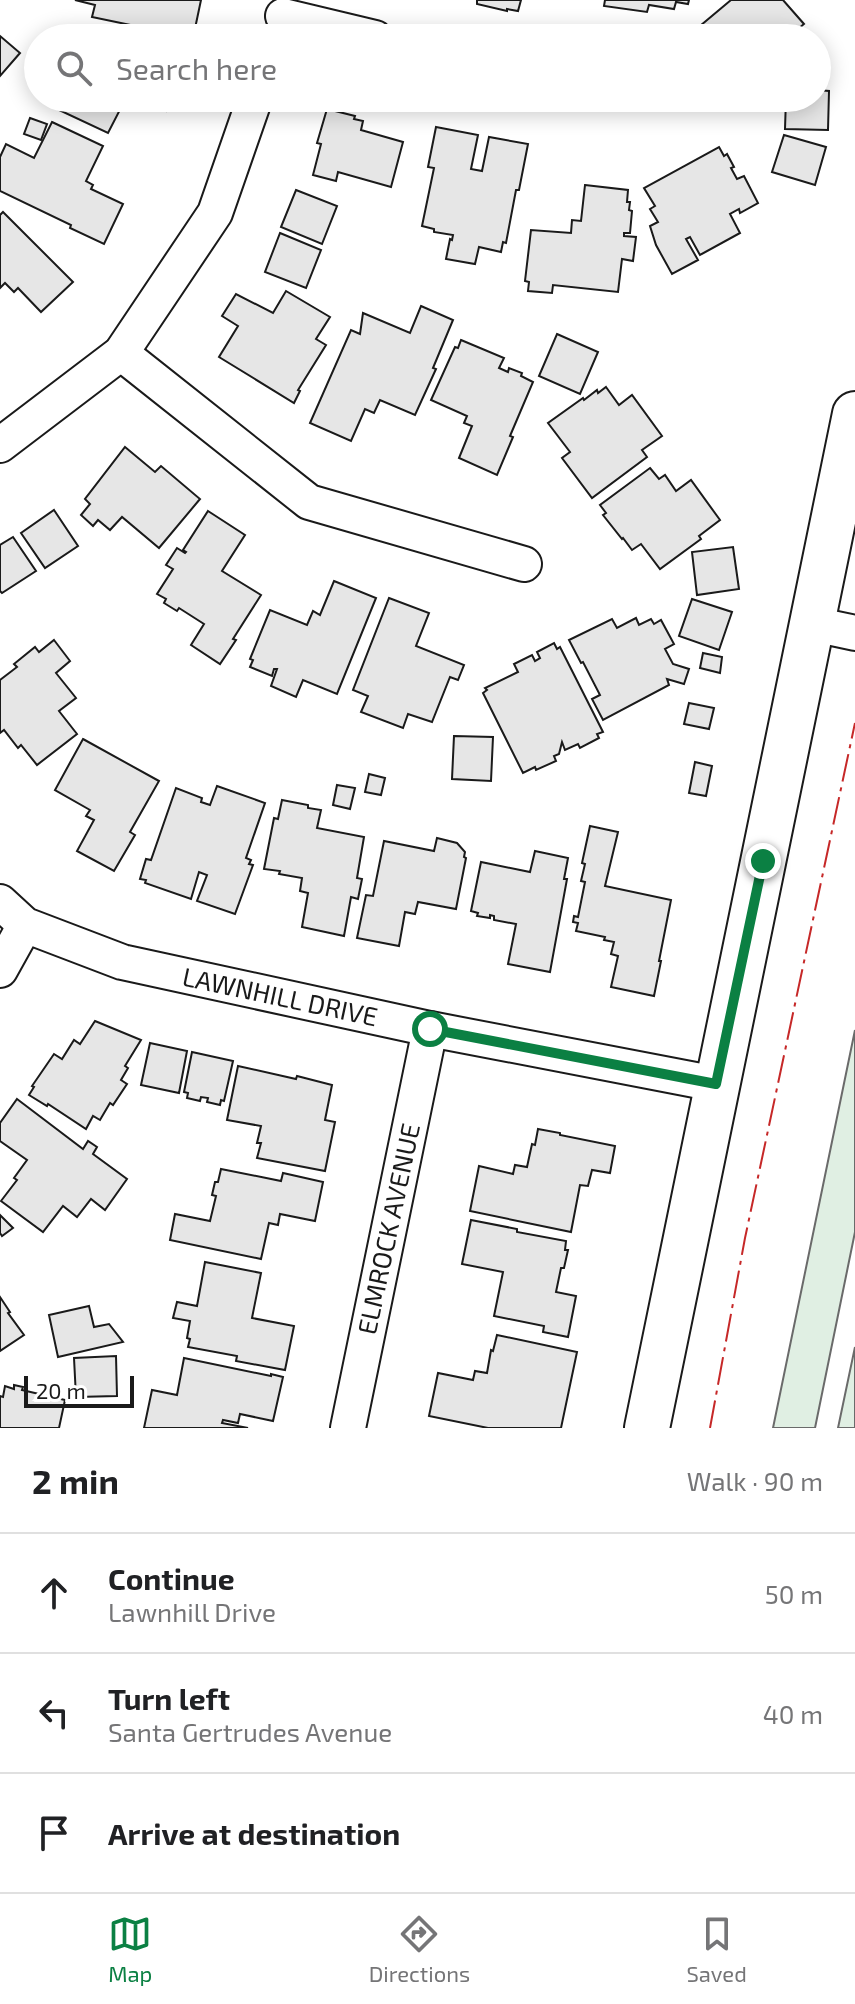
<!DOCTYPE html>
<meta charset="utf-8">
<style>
:root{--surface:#fff;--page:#f2f2f2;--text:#202124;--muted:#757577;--line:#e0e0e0;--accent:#0b8043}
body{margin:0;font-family:"Exo 2",sans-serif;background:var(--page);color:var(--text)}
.scale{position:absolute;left:24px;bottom:20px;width:110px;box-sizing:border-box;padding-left:8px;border:4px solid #1a1a1a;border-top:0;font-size:22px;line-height:28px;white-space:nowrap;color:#1a1a1a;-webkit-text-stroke:6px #fff;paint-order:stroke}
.stop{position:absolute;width:24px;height:24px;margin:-18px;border:6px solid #0b8043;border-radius:50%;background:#fff}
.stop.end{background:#0b8043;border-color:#fff;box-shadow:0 2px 8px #0008}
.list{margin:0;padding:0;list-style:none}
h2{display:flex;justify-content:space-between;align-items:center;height:104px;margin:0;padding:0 32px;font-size:34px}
h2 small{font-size:26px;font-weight:400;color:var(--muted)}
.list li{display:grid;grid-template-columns:52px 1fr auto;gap:24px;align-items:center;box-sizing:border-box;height:120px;padding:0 32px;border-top:2px solid var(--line)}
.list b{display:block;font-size:30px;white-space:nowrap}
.list p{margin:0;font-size:26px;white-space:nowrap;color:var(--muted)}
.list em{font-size:26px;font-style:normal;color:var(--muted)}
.icon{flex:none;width:44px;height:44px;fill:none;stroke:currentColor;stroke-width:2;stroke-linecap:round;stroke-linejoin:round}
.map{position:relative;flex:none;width:855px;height:1428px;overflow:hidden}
.search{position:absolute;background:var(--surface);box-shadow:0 4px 20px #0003;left:24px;right:24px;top:24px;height:88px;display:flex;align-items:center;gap:20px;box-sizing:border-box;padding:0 28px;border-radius:44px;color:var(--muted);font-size:30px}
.sheet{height:464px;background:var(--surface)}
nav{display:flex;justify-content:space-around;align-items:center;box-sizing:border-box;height:112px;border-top:2px solid var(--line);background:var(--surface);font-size:22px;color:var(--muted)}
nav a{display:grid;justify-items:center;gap:4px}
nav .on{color:var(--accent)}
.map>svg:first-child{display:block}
</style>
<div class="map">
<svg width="855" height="1428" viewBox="0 0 855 1428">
<rect width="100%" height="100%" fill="#fff"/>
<g fill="#e0efe3" stroke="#6a6a6a" stroke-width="2">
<polygon points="855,1030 855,1232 815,1428 773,1428"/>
<polygon points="855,1347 855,1428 838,1428"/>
</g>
<g fill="#e6e6e6" stroke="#1a1a1a" stroke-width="2">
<polygon points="75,0 201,0 193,38 92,17 95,5"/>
<polygon points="477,0 521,0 518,11 507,9 507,11 477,4"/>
<polygon points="605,0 689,0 688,4 676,2 674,9 649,5 647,12 604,6"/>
<polygon points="731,0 783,0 804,24 787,38 689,38 688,36"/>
<polygon points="96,31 112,38 92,38"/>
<polygon points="0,36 20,53 0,76"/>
<polygon points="817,90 829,91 828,130 785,129 786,98 817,98"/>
<polygon points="64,98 126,98 108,133 59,110"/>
<polygon points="139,98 172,98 166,111"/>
<polygon points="327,109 355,116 354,119 363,121 361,130 403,142 391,187 338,172 336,181 313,175 321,144 317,143"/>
<polygon points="30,118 47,124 41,140 24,134"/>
<polygon points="52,122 103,146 86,181 93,185 91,189 123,204 104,244 70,228 71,225 0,191 0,157 6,144 34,158"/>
<polygon points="436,127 478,135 471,169 482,171 489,137 528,144 519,190 516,190 506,243 503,242 501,252 479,247 475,264 446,259 450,239 452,240 453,235 434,232 434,229 422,226 434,168 428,167"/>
<polygon points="784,135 826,147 815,185 772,172"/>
<polygon points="719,147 724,156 727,154 734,167 731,168 737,179 744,176 758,203 740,213 739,209 730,214 740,233 700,255 690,237 686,239 698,260 672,274 656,245 650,226 658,222 650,209 655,206 644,188"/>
<polygon points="585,185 628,190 627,202 630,202 629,210 632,211 630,233 624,233 624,236 636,237 633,261 622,259 618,292 553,285 552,293 528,291 529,282 525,281 531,230 571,233 572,220 581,221"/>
<polygon points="296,190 337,206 322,244 281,227"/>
<polygon points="3,212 73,282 41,312 18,288 14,292 5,283 0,288 0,215"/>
<polygon points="280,233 321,250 306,288 265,272"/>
<polygon points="286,291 330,317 316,339 326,345 298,390 300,391 294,403 219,357 238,326 222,316 236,294 273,313"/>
<polygon points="421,306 453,320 433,368 436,369 415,415 380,400 374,413 365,409 351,441 310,423 351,330 360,334 363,313 410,333"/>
<polygon points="557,334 598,352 580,394 539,376"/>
<polygon points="461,340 504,358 499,368 508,372 509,368 522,373 521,376 533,382 510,436 513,437 497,475 459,458 472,426 464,423 467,416 431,400 455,347 458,348"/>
<polygon points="606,387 619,405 632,395 662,436 642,450 647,457 592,498 562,458 570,452 548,423 583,398 584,400 597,390 598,393"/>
<polygon points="125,447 155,472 161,466 200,499 159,548 122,517 110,530 98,520 93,526 81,515 90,504 85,499"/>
<polygon points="650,468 659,479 665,475 676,491 691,480 720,520 699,536 701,539 660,569 641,544 632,550 623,538 622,539 603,515 606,513 600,505"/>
<polygon points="54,510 78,546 45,568 21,533"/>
<polygon points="208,511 245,535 222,571 261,595 233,639 236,640 220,664 191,645 204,624 179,608 177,611 164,603 166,599 157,594 173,569 166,565 177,548 185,553 186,552 183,550"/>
<polygon points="13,537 36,571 2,593 0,591 0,545"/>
<polygon points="733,547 739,589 697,595 692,552"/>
<polygon points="334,581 376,598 337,694 303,680 296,697 271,686 277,669 274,669 272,676 250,667 253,660 250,659 270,610 307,625 313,611 320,615"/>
<polygon points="389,598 429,613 416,646 464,665 458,680 450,677 432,722 408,714 403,728 361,712 368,696 353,690"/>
<polygon points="692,599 732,612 719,650 679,636"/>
<polygon points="636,618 639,625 651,619 654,624 661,620 674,644 665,649 673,664 689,669 684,684 667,679 669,685 603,720 592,699 600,695 583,662 581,663 569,640 612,619 617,628"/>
<polygon points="54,640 70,661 56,673 76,698 59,711 77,734 37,765 21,745 18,748 4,730 0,733 0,680 17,667 14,664 35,647 39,652"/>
<polygon points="554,643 557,649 560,647 603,732 597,734 599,738 580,748 578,744 565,750 562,742 559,754 554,756 556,761 536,770 535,767 523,773 483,693 487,690 485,688 518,672 514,664 532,655 535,661 540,658 537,652"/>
<polygon points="703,653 722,657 720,673 700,668"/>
<polygon points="689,703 714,708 709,729 684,724"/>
<polygon points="454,736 493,737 491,781 452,779"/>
<polygon points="83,739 159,781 130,832 135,835 114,871 77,851 94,820 86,816 90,810 55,790"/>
<polygon points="695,762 712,766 706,796 689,793"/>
<polygon points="369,774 385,778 381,795 365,792"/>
<polygon points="337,785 355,788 350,809 333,805"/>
<polygon points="217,786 265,803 246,858 251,860 249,864 253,865 235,914 197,901 207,875 199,872 191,899 145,883 146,880 140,879 146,859 151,860 176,788 202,798 201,802 210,805"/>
<polygon points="282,800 308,805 308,808 321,810 317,828 364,837 357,878 362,879 358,899 351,897 344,936 302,927 308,893 300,891 302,878 279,874 280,871 264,869 274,818 278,819"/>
<polygon points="590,826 618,832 605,886 671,900 659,961 661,961 654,996 611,987 618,956 611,954 614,942 604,940 605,937 576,931 578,923 573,922 574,916 578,917 585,882 581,881 585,864 582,863"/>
<polygon points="437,838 457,843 465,852 464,857 466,858 456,909 418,902 415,914 405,912 399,946 357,938 366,895 373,896 384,841 434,851"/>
<polygon points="535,851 568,858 564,879 567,879 550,972 508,964 516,924 494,920 494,916 490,915 490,918 477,916 478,913 471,911 481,862 530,872"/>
<polygon points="95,1021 141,1040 125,1066 128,1068 121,1080 127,1084 113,1105 110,1103 100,1120 93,1116 86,1129 48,1104 47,1106 29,1095 34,1087 32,1086 54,1054 62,1059 74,1040 80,1044"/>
<polygon points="150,1043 187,1051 179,1093 141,1085"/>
<polygon points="192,1052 233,1061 224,1101 221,1100 220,1105 207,1102 208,1098 201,1097 200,1101 187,1098 188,1093 184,1092"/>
<polygon points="238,1066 296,1079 297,1076 332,1085 325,1120 335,1122 325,1171 257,1158 261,1143 257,1143 261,1126 227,1120"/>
<polygon points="17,1099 83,1149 88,1141 97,1147 93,1154 127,1179 105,1210 91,1199 77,1217 63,1206 43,1232 1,1201 17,1180 14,1178 27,1160 0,1141 0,1123"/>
<polygon points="538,1129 560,1133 560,1135 615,1146 610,1173 592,1170 588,1186 580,1185 571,1232 470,1211 479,1166 513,1174 515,1165 527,1167 532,1144 535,1145"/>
<polygon points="221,1169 281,1181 283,1173 323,1182 315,1221 280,1214 278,1225 269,1223 261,1259 170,1240 175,1214 210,1221 216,1196 212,1195 215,1182 218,1182"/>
<polygon points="0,1215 13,1228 2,1236 0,1233"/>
<polygon points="471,1220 517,1229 517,1232 566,1241 565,1250 568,1250 564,1268 561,1268 556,1292 576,1296 568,1337 543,1332 544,1326 494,1316 503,1272 462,1264"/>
<polygon points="205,1262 261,1273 252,1318 294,1326 285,1370 236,1361 237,1356 188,1347 190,1339 187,1338 190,1321 173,1318 177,1302 197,1306"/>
<polygon points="0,1297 10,1312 8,1313 24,1335 0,1351"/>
<polygon points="89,1306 94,1327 109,1324 123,1342 58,1357 49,1315"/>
<polygon points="497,1335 577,1352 561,1428 488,1428 429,1416 438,1373 473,1380 475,1371 487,1373 491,1350 493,1351"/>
<polygon points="116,1356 117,1396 76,1397 74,1358"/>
<polygon points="184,1358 271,1376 271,1374 283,1377 273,1421 240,1414 238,1423 223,1420 222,1423 248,1428 144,1428 152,1390 177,1395"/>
<polygon points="14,1385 23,1387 22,1390 65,1400 59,1428 0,1428 0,1396 3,1397 5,1386 14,1389"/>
</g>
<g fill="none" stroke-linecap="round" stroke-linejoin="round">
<defs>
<g id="street">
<polyline points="283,16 375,38"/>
<polyline points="121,353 309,502 524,564"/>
<polyline points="0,445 121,353 215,213 255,98"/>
<polyline points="813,624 855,633"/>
<polyline points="0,902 25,925 122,962 430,1029 716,1084"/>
<polyline points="0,970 25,925"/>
<polyline points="348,1428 430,1029"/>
</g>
<polyline id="secondary" points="647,1428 855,414"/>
</defs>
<use href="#street" stroke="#1a1a1a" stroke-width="38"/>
<use href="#secondary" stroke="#1a1a1a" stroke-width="48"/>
<use href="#street" stroke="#fff" stroke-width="34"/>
<use href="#secondary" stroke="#fff" stroke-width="44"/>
<polyline stroke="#c62828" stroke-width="2" stroke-dasharray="28 6 4 6" stroke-linecap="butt" points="710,1428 745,1238 855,723"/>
</g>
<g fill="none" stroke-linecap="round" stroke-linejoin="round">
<polyline stroke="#0b8043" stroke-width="10" points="430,1029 716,1084 763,861"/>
</g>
<g text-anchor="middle" stroke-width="6" stroke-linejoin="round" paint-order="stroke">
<g font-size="26" fill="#1a1a1a" stroke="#fff">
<text transform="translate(280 997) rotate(12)" y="9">LAWNHILL DRIVE</text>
<text transform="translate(389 1229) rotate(-78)" y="9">ELMROCK AVENUE</text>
</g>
</g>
</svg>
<div class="scale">20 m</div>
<div class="stop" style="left:430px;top:1029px"></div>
<div class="stop end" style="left:763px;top:861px"></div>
<div class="search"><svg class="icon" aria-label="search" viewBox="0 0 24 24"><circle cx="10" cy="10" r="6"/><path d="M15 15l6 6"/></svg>Search here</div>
</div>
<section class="sheet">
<h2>2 min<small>Walk · 90 m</small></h2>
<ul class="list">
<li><svg class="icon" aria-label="ahead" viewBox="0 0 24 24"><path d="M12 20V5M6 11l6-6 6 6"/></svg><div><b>Continue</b><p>Lawnhill Drive</p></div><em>50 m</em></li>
<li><svg class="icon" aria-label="left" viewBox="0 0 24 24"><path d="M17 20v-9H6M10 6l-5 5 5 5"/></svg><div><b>Turn left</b><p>Santa Gertrudes Avenue</p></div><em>40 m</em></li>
<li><svg class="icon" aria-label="arrive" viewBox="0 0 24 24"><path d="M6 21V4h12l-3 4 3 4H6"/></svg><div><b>Arrive at destination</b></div></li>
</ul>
</section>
<nav>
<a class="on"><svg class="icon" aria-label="map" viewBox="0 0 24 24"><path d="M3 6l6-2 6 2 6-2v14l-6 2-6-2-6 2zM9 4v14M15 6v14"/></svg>Map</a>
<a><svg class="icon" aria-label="directions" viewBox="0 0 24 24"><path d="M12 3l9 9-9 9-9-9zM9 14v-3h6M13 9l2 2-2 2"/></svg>Directions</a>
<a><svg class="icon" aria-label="saved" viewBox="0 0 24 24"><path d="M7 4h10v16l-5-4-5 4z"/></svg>Saved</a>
</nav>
